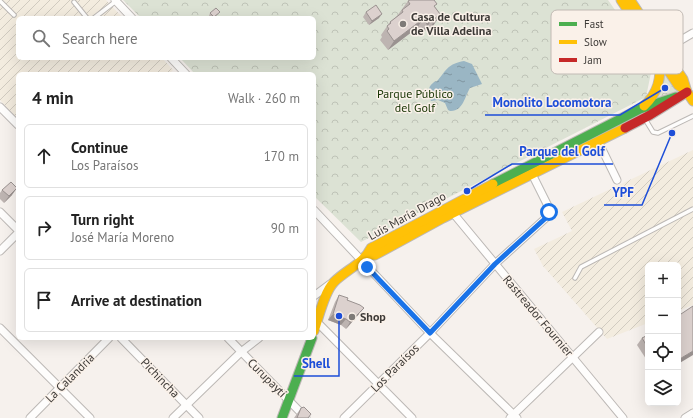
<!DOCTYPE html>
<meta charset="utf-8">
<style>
:root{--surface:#fff;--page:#f6f6f6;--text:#222;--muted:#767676;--line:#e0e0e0}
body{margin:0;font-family:"PT Sans",sans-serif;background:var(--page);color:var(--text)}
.controls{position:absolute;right:12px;bottom:12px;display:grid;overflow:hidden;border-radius:6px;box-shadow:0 4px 16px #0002}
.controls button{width:36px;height:36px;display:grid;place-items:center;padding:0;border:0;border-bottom:1px solid var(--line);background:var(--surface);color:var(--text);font:20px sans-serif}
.stop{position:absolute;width:12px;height:12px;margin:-9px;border:3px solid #1a73e8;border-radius:50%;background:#fff}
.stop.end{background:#1a73e8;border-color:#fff;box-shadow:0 1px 4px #0008}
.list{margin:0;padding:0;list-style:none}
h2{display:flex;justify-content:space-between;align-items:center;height:52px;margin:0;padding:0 16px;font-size:17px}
h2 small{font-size:13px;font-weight:400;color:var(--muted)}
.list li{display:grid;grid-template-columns:26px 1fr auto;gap:12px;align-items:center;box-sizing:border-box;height:64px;margin:0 8px 8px;padding:0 8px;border:1px solid var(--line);border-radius:6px}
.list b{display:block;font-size:15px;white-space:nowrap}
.list p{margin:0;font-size:13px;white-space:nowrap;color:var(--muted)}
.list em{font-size:13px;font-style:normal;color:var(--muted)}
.icon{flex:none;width:22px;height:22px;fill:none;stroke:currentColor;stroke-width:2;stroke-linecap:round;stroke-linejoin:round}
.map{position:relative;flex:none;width:693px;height:418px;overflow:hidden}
.search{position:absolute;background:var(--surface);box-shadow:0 4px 16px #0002;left:16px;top:16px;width:300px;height:44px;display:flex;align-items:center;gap:10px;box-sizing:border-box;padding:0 14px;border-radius:6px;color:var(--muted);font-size:15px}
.panel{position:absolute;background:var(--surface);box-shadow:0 4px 16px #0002;left:16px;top:72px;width:300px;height:268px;border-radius:6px}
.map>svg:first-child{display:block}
</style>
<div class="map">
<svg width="693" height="418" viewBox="0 0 693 418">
<defs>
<pattern id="industrial-furrows" width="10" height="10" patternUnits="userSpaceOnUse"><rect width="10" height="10" fill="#f3ecdf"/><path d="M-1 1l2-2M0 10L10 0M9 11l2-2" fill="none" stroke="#d1cbc0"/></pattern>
<pattern id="forest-crowns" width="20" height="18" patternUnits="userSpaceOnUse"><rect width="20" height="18" fill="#dce2d4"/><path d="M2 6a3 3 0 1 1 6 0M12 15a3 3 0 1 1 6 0" fill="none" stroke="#bec3b7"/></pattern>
<pattern id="water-ripples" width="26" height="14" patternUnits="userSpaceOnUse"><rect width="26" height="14" fill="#9ab6c4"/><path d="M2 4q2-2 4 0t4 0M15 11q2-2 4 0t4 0" fill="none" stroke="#7f95a0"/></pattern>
</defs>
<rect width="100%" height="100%" fill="#f6f1ed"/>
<g fill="url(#industrial-furrows)">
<polygon points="0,0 106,0 123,18 18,18 18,58 162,58 173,70 169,74 18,74 18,119 0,100"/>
<polygon points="693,150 693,305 678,311 678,265 648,265 648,323 607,339 543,266 534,249 572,231 562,212"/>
</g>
<g fill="url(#forest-crowns)">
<polygon points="123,0 608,0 646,54 652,68 646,97 361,242 314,196 314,74 195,74 180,58 314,58 314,18 141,18"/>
<polygon points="665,73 677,90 677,93 658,98"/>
</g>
<path fill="url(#water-ripples)" d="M464,61L472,64L482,84L470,88C465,96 463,112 450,111L448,110L445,103L438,100L431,101C428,96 427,87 433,83C438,79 434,84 438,80C447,69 448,64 464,61Z"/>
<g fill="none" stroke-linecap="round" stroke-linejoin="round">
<defs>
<g id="lane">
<polyline points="0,1 14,15"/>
<polyline points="74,2 87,18"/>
<polyline points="94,18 116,1"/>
<polyline points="645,119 653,132 658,133 693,116"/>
<polyline points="575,278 581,267 693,209"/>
</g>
<g id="street">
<polyline points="115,0 132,18"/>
<polyline points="664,50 693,33"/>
<polyline points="171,58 186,74"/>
<polyline points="0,107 18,125"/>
<polyline points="598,141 617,180"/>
<polyline points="314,210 430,333 517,418"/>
<polyline points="0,212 18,230"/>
<polyline points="453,213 623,418"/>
<polyline points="0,251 18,233"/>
<polyline points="314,296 330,284"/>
<polyline points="317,322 412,418"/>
<polyline points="0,328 90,418"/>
<polyline points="121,338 199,418"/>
<polyline points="228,338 306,418"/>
<polyline points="30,418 109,338"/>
<polyline points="173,418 241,352 259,338"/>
<polyline points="344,418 430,333 495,264 548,216 549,212 549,208 532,174"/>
<polyline points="510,418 599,332"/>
<polyline points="685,418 693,413"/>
</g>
<g id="fast">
<polyline points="493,184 640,109 676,97"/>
<polyline points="282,418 312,338"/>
</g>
<g id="slow">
<polyline points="621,0 678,85 685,90"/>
<polyline points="630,0 683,79 687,92 693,101"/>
<path d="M644,106C658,93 662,78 659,59"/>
<polyline points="368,255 375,255 443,218 625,128"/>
<path d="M314,331C319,317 324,292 334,282C346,270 364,263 371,248L493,184"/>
</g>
<polyline id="jam" points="625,128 650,115 687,92"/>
</defs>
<use href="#lane" stroke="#bcb8b5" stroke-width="5.5"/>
<use href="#street" stroke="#bcb8b5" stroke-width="9"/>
<use href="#fast" stroke="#bcb8b5" stroke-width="11"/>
<use href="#slow" stroke="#bcb8b5" stroke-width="11"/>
<use href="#jam" stroke="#bcb8b5" stroke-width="11"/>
<use href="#lane" stroke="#fefdfc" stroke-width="3.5"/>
<use href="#street" stroke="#fefdfc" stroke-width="7"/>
<use href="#fast" stroke="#4caf50" stroke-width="9"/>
<use href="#slow" stroke="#ffc107" stroke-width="9"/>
<use href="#jam" stroke="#c62828" stroke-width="9"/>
</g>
<g fill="#bdb4b1">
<polygon points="408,1 435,7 440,14 431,29 427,32 425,30 420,33 417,28 388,50 380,40 382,37 381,35 390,22 397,16"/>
<polygon points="366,12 379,18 369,25 363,17"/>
<polygon points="210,13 218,14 214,18 211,18 209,16"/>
<polygon points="2,190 12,195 4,203 0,199 0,193"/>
<polygon points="339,295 347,300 364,308 359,314 346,329 341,325 328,320 335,302"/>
<polygon points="648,335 648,362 637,345 642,338"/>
<polygon points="301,408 308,418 294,418"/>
</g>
<g fill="#9a9290">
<polygon points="382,14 379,18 369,25 372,21"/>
<polygon points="440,14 434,22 437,20 431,29 427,32 433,23 435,18"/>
<polygon points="423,19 417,28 388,50 394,41"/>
<polygon points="431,21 425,30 420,33 427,24"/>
<polygon points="17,188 12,195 4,203 9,196"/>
<polygon points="364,308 359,314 346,329 350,322"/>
<polygon points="333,314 346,319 341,325 328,320"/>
<polygon points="693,351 693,355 678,364 678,360"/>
</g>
<g fill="#dcd1ce" stroke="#9a9290">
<polygon points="410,0 434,0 437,4 434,6 440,14 435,18 437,20 433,23 431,21 427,24 423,19 394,41 387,31 389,29 387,26 391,23 390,22 403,12 402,10 410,4 408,1"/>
<polygon points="376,5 382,14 372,21 366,12"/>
<polygon points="216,8 220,12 214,17 210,13"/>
<polygon points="11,182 17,188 9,196 2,190"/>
<polygon points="339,295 348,298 347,300 360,305 364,308 350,322 346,319 333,314"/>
<polygon points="693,306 693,351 678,360 678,316"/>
<polygon points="648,335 648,348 642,338"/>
<polygon points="304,407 311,414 308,418 297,418 301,408"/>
</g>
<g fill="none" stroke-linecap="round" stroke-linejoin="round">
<polyline stroke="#1a73e8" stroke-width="5" points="367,267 430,333 495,264 548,216 549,212"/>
</g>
<g fill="#7e7a77" stroke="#faf1e9" stroke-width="1.5">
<circle cx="403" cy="24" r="4"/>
<circle cx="352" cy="317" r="4"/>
</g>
<g text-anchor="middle" stroke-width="3" stroke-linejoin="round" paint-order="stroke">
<g font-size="12" font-weight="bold" fill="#3d3a37" stroke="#faf1e9" text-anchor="start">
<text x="411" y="21">Casa de Cultura<tspan x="411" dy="14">de Villa Adelina</tspan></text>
<text x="360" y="321">Shop</text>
</g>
<g font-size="12" fill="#153200" stroke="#faf1e9">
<text x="415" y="98">Parque Público<tspan x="415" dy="14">del Golf</tspan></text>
</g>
<g font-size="12" fill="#3d3a37" stroke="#faf1e9">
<text transform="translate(407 216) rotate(-29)" y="4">Luis María Drago</text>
<text transform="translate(538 316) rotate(50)" y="4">Rastreador Fournier</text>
<text transform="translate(395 368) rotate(-45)" y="4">Los Paraísos</text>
<text transform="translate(70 378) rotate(-45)" y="4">La Calandria</text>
<text transform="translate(160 378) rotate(46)" y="4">Pichincha</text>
<text transform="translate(267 378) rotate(45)" y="4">Curupaytí</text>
</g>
</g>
<rect x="551" y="10" width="132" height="64" rx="6" fill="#faf1e9" stroke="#c1bab4" stroke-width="1"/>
<rect x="559" y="22" width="18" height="4" fill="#4caf50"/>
<rect x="559" y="40" width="18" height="4" fill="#ffc107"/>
<rect x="559" y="58" width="18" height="4" fill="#c62828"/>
<g font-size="11" fill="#3d3a37">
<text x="584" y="28">Fast</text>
<text x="584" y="46">Slow</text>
<text x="584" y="64">Jam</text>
</g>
<path fill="none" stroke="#1d4ed8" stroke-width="1.5" d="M665 88L620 115H485M467 191L512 164H613M672 133L642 205H604M339 316L339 376H294"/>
<g fill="#1d4ed8" stroke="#faf1e9" stroke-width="1.5">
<circle cx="665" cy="88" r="4"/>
<circle cx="467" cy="191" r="4"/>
<circle cx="672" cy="133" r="4"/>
<circle cx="339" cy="316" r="4"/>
</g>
<g font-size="13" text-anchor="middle" font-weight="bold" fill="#1d4ed8" stroke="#faf1e9" stroke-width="3" stroke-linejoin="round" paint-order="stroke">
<text x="552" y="107">Monolito Locomotora</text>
<text x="562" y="156">Parque del Golf</text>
<text x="623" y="197">YPF</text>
<text x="316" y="368">Shell</text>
</g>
</svg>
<div class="controls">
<button>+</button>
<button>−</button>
<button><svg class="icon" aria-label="locate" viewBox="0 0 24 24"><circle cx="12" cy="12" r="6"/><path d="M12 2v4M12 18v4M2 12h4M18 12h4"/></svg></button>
<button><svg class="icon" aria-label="layers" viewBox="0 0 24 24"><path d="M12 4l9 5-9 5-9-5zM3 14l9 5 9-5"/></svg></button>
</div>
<div class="stop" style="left:549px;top:212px"></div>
<div class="stop end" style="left:367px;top:267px"></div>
<div class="search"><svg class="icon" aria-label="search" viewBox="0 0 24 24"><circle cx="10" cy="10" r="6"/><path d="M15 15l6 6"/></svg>Search here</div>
<section class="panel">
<h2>4 min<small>Walk · 260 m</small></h2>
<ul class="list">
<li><svg class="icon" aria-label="ahead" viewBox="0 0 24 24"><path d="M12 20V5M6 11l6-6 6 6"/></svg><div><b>Continue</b><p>Los Paraísos</p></div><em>170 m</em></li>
<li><svg class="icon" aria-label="right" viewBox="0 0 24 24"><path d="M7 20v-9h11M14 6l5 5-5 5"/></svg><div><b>Turn right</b><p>José María Moreno</p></div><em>90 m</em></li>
<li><svg class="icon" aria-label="arrive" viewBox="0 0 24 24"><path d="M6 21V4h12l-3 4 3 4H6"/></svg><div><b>Arrive at destination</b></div></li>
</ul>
</section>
</div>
